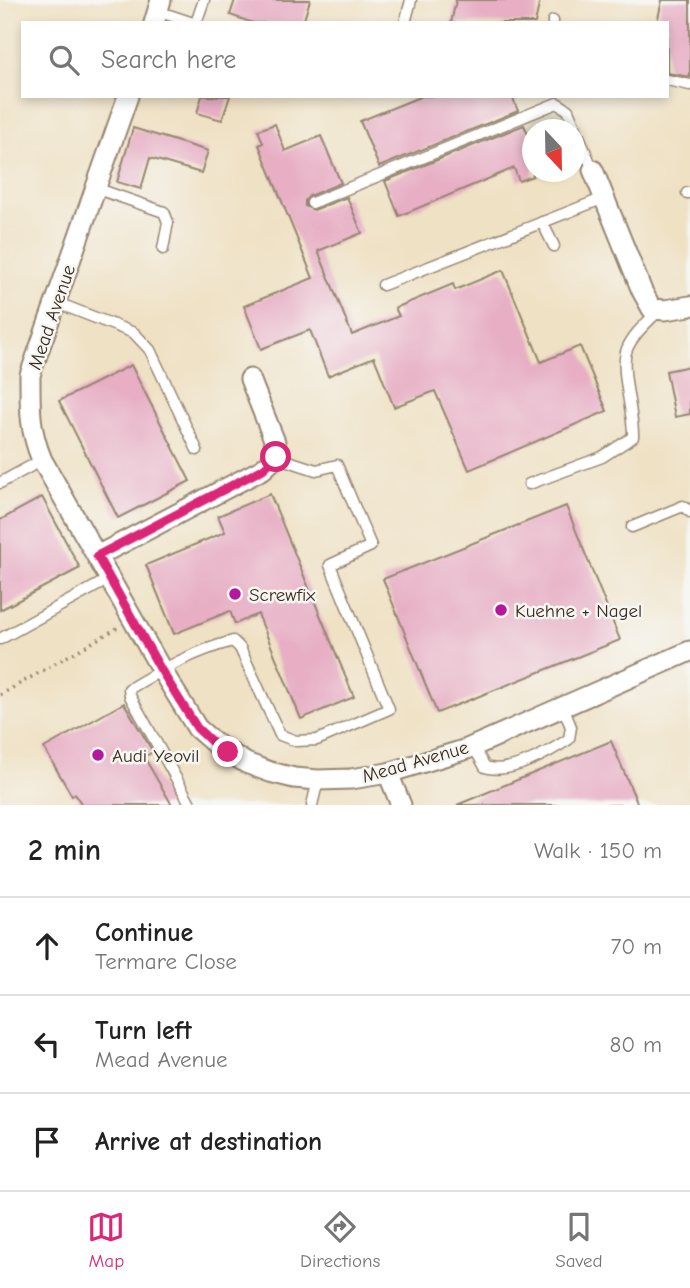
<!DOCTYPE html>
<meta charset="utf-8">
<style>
:root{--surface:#fff;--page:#f2f2f2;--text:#222;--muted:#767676;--line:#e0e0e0;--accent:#db2777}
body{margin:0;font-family:"Comic Neue",sans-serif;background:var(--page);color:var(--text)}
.compass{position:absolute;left:522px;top:119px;width:63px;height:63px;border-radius:50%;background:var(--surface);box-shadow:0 4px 10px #0003;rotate:158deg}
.stop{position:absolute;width:21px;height:21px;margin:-16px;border:5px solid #db2777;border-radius:50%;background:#fff}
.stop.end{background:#db2777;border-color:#fff;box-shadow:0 2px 7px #0008}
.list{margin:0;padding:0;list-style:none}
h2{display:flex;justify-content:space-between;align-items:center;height:91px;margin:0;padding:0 28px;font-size:30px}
h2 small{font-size:23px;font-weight:400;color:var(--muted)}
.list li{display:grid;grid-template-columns:46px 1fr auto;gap:21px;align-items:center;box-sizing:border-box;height:98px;padding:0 28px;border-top:2px solid var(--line)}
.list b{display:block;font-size:26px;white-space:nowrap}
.list p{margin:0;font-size:23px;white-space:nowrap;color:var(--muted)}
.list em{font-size:23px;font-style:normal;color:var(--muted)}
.icon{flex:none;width:38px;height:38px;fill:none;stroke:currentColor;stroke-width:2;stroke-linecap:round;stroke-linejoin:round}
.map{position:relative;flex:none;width:690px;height:805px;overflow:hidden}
.search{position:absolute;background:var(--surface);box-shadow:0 4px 10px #0003;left:21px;right:21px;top:21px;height:77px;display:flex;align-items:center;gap:18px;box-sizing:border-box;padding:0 24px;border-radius:0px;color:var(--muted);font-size:26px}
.sheet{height:385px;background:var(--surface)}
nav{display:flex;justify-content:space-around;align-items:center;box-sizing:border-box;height:98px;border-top:2px solid var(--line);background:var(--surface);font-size:19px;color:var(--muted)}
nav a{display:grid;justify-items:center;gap:4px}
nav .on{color:var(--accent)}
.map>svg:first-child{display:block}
</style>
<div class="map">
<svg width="690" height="805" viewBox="0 0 690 805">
<rect width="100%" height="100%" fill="#f6f6f2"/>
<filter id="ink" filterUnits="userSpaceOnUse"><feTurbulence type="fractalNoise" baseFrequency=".0143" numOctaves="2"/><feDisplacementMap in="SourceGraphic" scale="14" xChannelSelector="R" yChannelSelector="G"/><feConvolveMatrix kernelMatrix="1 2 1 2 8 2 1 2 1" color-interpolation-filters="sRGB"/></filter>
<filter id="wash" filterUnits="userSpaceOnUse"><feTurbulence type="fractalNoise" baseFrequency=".00686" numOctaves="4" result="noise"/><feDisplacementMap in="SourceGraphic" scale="28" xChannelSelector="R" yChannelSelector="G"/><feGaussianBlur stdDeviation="1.57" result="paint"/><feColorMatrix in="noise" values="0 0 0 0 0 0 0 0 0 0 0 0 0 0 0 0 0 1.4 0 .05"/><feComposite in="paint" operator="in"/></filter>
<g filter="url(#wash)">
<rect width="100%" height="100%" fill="#efe1c4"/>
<g id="blocks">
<g fill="#e7aec4">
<polygon points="235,0 310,0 303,23 253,23 230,15"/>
<polygon points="456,0 540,0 535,23 451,23"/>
<polygon points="662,0 690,0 690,77 667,73 667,23 657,23"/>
<polygon points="202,96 230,96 222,120 197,113"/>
<polygon points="422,96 512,96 518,111 379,167 360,121"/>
<polygon points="275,124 285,151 321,136 341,183 309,196 305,201 305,206 314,210 347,197 362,233 318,251 352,335 399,316 395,308 453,284 455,290 503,270 541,362 580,346 607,411 469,470 435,391 394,407 374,357 328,376 310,330 261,349 244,306 313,278 259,145 263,143 258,130"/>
<polygon points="524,125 533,146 533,176 519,181 514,168 399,216 385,181"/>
<polygon points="133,128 208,151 201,173 150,158 141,189 117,182"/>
<polygon points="131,365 190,481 118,518 59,401"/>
<polygon points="690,366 690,414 675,417 666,371"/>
<polygon points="270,494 354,697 301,719 258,614 235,624 230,611 174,634 146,565 225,532 218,516"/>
<polygon points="42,497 80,568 0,610 0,520"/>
<polygon points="566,506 620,640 437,713 383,579"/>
<polygon points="124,703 153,752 144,757 172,805 82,805 75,794 72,796 44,748"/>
<polygon points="611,741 638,805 457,805"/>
</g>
</g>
</g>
<g filter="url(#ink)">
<use href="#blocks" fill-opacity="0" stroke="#958671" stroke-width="2"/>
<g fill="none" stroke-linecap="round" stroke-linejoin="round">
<defs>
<g id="lane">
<polyline points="157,11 193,23"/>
<polyline points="553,21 553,23"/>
<polyline points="196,23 204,0"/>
<polyline points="405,23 411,0"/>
<polyline points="667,80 690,85"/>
<polyline points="95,188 164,212 168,222 163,249"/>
<polyline points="687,193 690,193"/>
<polyline points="312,203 557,103 568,110 593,170"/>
<polyline points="542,222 554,246"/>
<polyline points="383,285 604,198"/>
<polyline points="55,302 134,333 150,350 197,450"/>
<polyline points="0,483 42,460"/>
<path d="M529,484L602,457L633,437C634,413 619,368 627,349C633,334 648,322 659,310"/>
<polyline points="632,527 683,506 690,512"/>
<polyline points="0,639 109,579"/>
<path d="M473,746L485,767C509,775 548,753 569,739L571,727L563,707"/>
<path d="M191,805L130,696L129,689C162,669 195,651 233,641L240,648L280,735L296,741L317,740L389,709L330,565L371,546L337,465L316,470L276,457"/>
<polyline points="312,805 318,780"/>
</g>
<g id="street">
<polyline points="154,23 161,0"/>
<path d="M128,96L30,375C30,408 29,429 42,460L161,669L197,728L213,742L246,763L270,772L294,778L318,780L351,779L388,773L467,749L690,651"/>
<polyline points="593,170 642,291 652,309 665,310 690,306"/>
<polyline points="97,556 263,469 276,457 275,442 250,379"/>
<polyline points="388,773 401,805"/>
</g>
</defs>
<use href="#lane" stroke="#958671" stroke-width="13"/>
<use href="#street" stroke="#958671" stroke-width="23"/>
<polyline stroke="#958671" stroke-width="3.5" stroke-dasharray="2 5" stroke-linecap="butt" points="0,695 119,627"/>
<use href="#lane" stroke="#fff" stroke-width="10"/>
<use href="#street" stroke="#fff" stroke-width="19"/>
</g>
</g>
<g fill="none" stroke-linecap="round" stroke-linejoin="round" filter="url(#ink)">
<polyline stroke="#db2777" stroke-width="9" points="228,752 213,743 197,728 161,670 97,556 263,469 276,457"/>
</g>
<g fill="#b5179e" stroke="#f6f6f2" stroke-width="2.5">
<circle cx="235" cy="594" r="7"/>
<circle cx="501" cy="610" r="7"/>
<circle cx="98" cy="755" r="7"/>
</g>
<g text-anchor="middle" stroke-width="5" stroke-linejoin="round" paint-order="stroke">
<g font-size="19" fill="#3b2a1e" stroke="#f6f6f2">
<text transform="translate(51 317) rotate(-71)" y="7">Mead Avenue</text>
<text transform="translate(415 761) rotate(-16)" y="7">Mead Avenue</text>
</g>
<g font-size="19" fill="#3b2a1e" stroke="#f6f6f2" text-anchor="start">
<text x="249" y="601">Screwfix</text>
<text x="515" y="617">Kuehne + Nagel</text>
<text x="112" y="762">Audi Yeovil</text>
</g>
</g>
</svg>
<svg class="compass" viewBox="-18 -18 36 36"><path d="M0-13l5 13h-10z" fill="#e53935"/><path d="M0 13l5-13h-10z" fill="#767676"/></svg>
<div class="stop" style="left:276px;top:457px"></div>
<div class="stop end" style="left:228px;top:752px"></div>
<div class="search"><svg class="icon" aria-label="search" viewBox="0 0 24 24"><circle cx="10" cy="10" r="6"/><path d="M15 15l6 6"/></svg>Search here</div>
</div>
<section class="sheet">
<h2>2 min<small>Walk · 150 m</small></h2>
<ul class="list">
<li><svg class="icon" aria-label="ahead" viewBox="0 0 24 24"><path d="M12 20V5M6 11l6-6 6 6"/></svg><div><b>Continue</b><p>Termare Close</p></div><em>70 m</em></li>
<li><svg class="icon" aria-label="left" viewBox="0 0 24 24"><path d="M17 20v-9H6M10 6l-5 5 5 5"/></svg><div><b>Turn left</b><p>Mead Avenue</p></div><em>80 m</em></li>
<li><svg class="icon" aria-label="arrive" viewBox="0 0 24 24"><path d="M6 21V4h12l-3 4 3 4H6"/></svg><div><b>Arrive at destination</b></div></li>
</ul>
</section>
<nav>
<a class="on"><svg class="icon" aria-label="map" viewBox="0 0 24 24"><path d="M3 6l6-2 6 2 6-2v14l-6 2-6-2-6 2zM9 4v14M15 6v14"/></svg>Map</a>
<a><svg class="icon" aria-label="directions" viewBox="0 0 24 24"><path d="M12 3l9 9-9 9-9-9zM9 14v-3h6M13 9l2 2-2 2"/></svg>Directions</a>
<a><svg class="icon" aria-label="saved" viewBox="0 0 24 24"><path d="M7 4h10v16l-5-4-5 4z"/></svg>Saved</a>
</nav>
